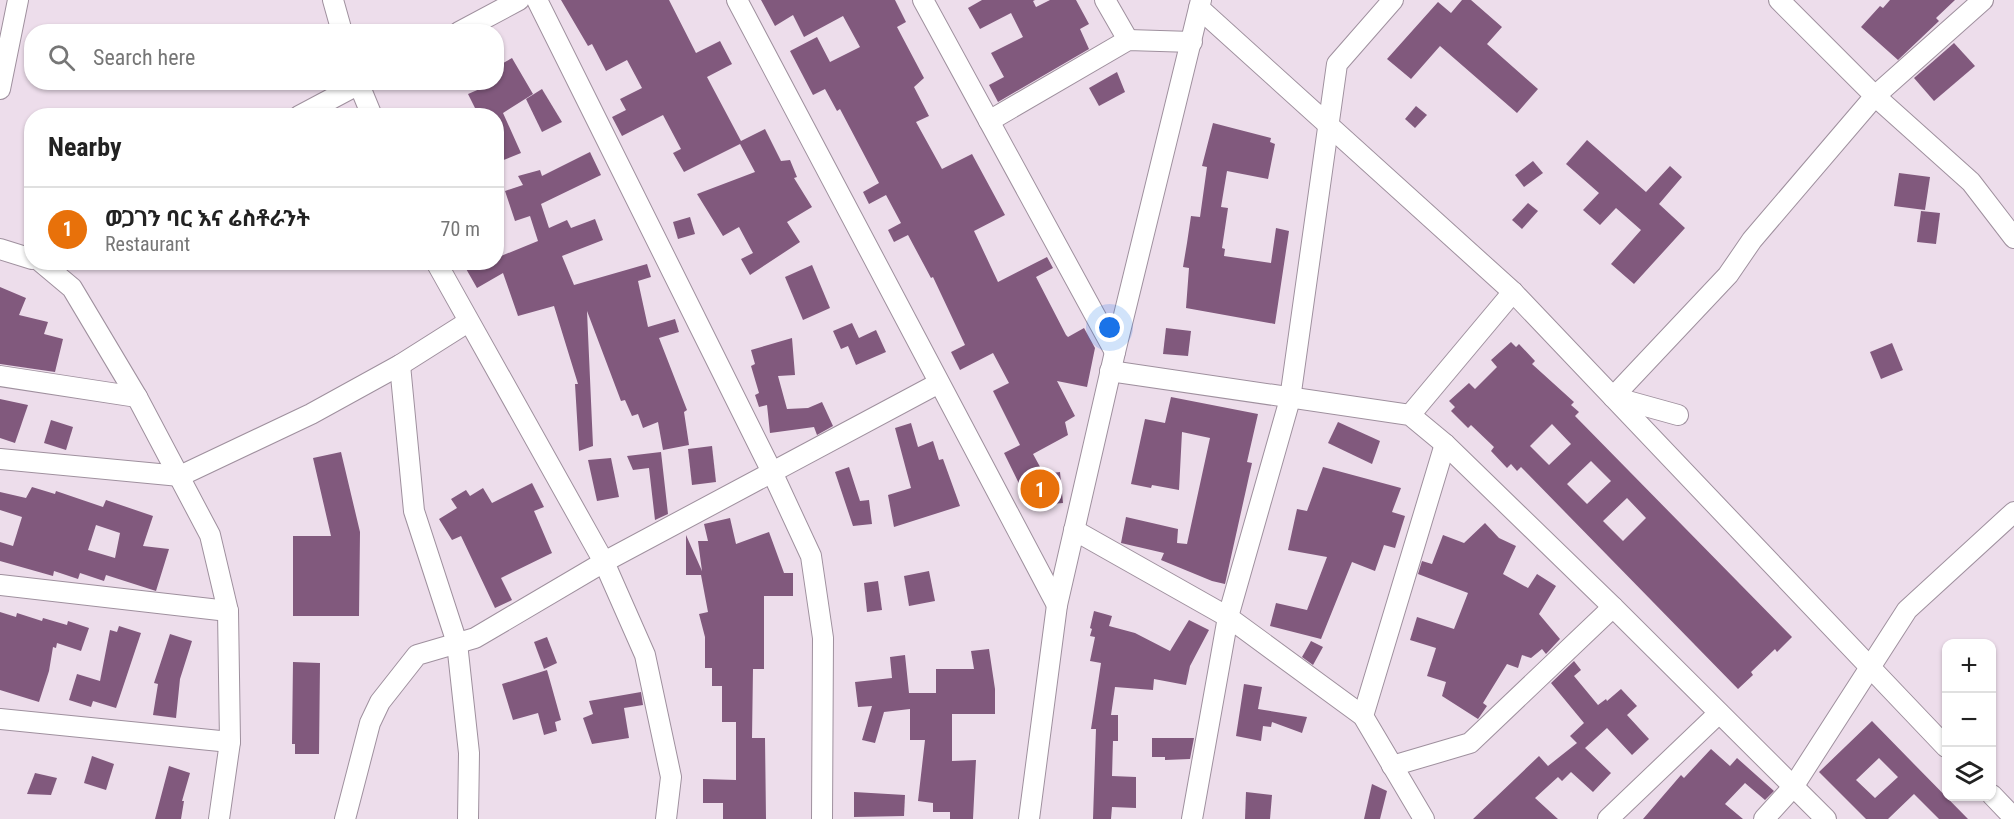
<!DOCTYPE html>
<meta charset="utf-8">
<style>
:root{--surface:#fff;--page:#f6f6f6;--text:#222;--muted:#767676;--line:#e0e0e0;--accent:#2563eb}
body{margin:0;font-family:"Roboto Condensed","Noto Sans Ethiopic",sans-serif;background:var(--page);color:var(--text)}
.controls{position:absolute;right:18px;bottom:18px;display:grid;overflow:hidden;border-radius:12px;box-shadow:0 2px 4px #0004}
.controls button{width:54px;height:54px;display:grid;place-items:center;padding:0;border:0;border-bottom:2px solid var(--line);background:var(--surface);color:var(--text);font:30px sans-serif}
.you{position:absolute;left:1110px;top:328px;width:21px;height:21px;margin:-15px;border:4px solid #fff;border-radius:50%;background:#1a73e8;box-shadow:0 0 0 9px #1a73e833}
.badge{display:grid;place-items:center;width:39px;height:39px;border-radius:50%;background:var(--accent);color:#fff;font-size:20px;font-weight:700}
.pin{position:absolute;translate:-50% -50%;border:3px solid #fff;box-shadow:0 2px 6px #0006}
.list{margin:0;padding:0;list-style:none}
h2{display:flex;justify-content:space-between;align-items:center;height:78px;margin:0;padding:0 24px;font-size:26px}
h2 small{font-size:20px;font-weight:400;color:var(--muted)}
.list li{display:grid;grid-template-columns:39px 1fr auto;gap:18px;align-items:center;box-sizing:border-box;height:84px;padding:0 24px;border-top:2px solid var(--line)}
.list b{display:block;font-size:22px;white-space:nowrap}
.list p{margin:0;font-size:20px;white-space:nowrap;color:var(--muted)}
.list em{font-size:20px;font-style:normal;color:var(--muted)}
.icon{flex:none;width:33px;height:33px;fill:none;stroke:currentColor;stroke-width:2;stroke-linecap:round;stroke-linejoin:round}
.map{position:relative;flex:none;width:2014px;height:819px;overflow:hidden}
.search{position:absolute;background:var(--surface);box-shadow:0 2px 4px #0004;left:24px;top:24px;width:480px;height:66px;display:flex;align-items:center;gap:15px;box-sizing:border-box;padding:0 21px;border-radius:24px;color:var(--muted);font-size:22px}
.panel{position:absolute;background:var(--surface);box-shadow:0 2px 4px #0004;left:24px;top:108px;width:480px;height:162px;border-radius:24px}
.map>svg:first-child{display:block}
</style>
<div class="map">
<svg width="2014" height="819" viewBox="0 0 2014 819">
<rect width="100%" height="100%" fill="#edddeb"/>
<g fill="#81597d" fill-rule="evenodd">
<polygon points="561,0 669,0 696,53 720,41 732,64 707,77 741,141 765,129 781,161 790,160 797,177 794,178 812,207 787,222 800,242 750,275 741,259 753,253 739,227 723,236 697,194 755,172 740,144 684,172 673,153 681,149 663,115 622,136 612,117 626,110 620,99 642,88 627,60 606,71 592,44 588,46"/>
<polygon points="761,0 895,0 906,22 897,27 924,78 914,87 929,116 916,122 942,169 972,154 1005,215 974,231 998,282 1047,257 1053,268 1036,277 1066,335 1068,337 1084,328 1095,348 1087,387 1057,381 1075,416 1065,422 1068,435 1033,454 1044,474 1060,472 1063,503 1030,506 1004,453 1020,445 993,391 1009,383 993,353 960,370 951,352 965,345 933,277 931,278 908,235 894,242 888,230 901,223 886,195 869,204 863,192 879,183 840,109 837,111 825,89 813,95 790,51 817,37 830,62 860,47 843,16 804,37 793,15 775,26"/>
<polygon points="982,0 1035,0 1033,1 1036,7 1050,0 1076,0 1089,24 1080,29 1089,49 998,102 989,85 1004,77 991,53 1023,37 1011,13 980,29 968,8"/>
<polygon points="1462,0 1471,0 1502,27 1487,44 1538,89 1517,113 1440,46 1411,79 1387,59 1438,2 1451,13"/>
<polygon points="1890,0 1955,0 1936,18 1939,21 1898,60 1861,27 1880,6 1883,8"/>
<polygon points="1954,43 1975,66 1934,101 1914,78"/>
<polygon points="512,58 533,94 503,113 521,153 496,163 496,116 479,116 468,94 496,82 496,67"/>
<polygon points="1117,72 1125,92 1099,106 1089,88"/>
<polygon points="542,89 562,122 542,132 526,99"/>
<polygon points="1416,106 1427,115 1415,128 1405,119"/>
<polygon points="1213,123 1271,138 1270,142 1275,144 1268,179 1227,171 1221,207 1228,208 1222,248 1225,249 1224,256 1271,263 1276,228 1289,231 1275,324 1186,308 1189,268 1183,267 1187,243 1191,216 1200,217 1207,167 1202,166"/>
<polygon points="1587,140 1646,192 1670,166 1682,177 1659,204 1685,228 1634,284 1611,264 1641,230 1616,208 1600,225 1583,210 1599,193 1566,164"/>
<polygon points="590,152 601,175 541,204 549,228 567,220 571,228 595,219 603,240 562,256 574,285 647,264 651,277 638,281 648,327 675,319 679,332 659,338 687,410 684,412 689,445 663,450 658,422 643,428 638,414 632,416 625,400 621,401 587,311 593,446 579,451 575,384 578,384 554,306 518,316 503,273 477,288 465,267 476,262 496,262 496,258 538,241 530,216 515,221 505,191 523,185 518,176 540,170 542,176"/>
<polygon points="1533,161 1543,173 1524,187 1515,175"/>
<polygon points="1899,173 1930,177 1925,210 1894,206"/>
<polygon points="1528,203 1538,211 1522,229 1512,220"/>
<polygon points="1921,211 1940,213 1936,244 1917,242"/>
<polygon points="690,217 695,234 678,239 673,222"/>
<polygon points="812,265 830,308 803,320 785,277"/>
<polygon points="0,287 26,298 19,315 48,322 44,334 63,339 55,372 0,364"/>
<polygon points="852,323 859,338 876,330 886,352 856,365 848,346 841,349 833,331"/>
<polygon points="1166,328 1191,331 1188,356 1163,354"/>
<polygon points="792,338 795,375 778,376 787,409 808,408 822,402 833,426 817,435 814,427 770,433 767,405 759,407 755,395 759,393 751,366 755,364 751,350"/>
<path d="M1511,342L1516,347L1519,344L1535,361L1532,364L1574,402L1571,405L1579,412L1575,416L1792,637L1777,652L1775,649L1751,672L1753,675L1738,689L1521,467L1517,471L1511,464L1507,468L1491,451L1494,447L1471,425L1468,428L1451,411L1455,407L1449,401L1469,383L1475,389L1497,367L1491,360ZM1552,424L1571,444L1549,465L1530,446ZM1591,461L1611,481L1587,504L1567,484ZM1627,498L1646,518L1623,541L1603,521Z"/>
<polygon points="1892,343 1903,370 1881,379 1870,352"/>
<polygon points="1171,397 1258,414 1247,462 1252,463 1225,584 1212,581 1161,560 1164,553 1121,543 1126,517 1178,529 1177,543 1187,544 1210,438 1182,432 1179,490 1152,485 1151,488 1131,484 1145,419 1165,423"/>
<polygon points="0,399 28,405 15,443 0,438"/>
<polygon points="51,420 73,427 66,450 44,443"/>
<polygon points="1338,422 1380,441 1372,464 1328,443"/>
<polygon points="911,423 918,447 933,441 939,460 943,459 960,506 894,527 888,495 911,488 895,428"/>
<polygon points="712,446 716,482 692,485 688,449"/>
<polygon points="341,452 360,532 359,616 293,616 293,536 331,536 313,458"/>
<polygon points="661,452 668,514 655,520 649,468 633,470 627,456"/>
<polygon points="611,458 619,497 597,501 588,460"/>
<polygon points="849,467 860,501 869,500 872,524 853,526 835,472"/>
<polygon points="1323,467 1401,488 1392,512 1405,516 1395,548 1384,545 1375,571 1352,562 1321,639 1270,626 1276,603 1307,610 1327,557 1288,550 1297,509 1307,511"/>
<polygon points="532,483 544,507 534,511 552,553 501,578 512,600 495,608 461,536 452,540 439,519 457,508 451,499 466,490 470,496 483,488 492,503"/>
<path d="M32,487L55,494L56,491L103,507L106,500L153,516L143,546L169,549L156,591L106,575L104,581L80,573L78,579L54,571L53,576L0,561V542L13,546L22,517L0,510V492L26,498ZM96,525L120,533L115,558L88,550Z"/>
<polygon points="730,518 736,544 769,532 784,573 793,573 793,596 764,596 764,669 753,669 752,738 765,738 766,819 723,819 723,803 703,803 703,779 736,780 736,722 722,722 722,686 712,686 712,668 705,668 705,637 699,614 708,612 701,575 686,575 686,535 702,571 698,541 708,541 704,524"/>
<polygon points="1485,523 1499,538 1516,546 1503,574 1528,588 1537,574 1556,586 1539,614 1560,639 1546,654 1542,649 1531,658 1522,655 1518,668 1507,664 1483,703 1487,706 1478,719 1442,696 1446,682 1427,676 1436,648 1410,640 1417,617 1454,629 1468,593 1418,574 1422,561 1432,564 1443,535 1464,543"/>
<polygon points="929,571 935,601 909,606 904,576"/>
<polygon points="878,581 882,610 867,612 864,583"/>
<polygon points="1094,611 1112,616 1109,626 1135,633 1170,651 1189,620 1209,630 1190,666 1186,685 1154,679 1153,690 1115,687 1111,715 1118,715 1118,741 1113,741 1112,776 1136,777 1136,808 1112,807 1111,819 1093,819 1096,729 1091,729 1101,663 1090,661 1095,637 1090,636 1092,629 1090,628"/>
<polygon points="0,612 16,617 17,613 42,621 43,618 67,625 68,621 89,628 81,651 57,643 56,648 53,647 49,671 39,702 0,690"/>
<polygon points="119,626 141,633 116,708 93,701 91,707 69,700 77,674 100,681 110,630 117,632"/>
<polygon points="170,634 192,641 180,679 176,718 153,715 158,684 154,683"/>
<polygon points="547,637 557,663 544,669 534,642"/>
<polygon points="1311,641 1323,647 1313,665 1302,657"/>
<polygon points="989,649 995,689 995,714 952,714 952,761 976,760 973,819 950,819 950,812 933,812 933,803 918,801 925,740 910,740 910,709 884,712 875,743 862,740 872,706 858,707 855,682 892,678 890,657 905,655 909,693 936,693 936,669 974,669 971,651"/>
<polygon points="1574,661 1581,670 1574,676 1598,705 1606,699 1607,701 1621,689 1637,706 1627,715 1649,739 1632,755 1607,728 1585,748 1611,773 1593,792 1571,772 1562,781 1558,777 1535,798 1558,819 1473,819 1539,756 1548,766 1577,743 1570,736 1584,723 1551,683"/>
<polygon points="293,662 320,663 319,754 295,754 295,744 292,744"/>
<polygon points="547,670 561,720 555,722 557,731 544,735 538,713 513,720 502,684"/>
<polygon points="1244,684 1262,687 1258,709 1307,717 1302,733 1272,722 1271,727 1263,726 1261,741 1236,736"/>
<polygon points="641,692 643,705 624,708 629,738 592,744 583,718 593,714 589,701"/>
<path d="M1872,721L1912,762L1968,819H1939L1914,794L1888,819H1866L1819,772ZM1879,758L1898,777L1875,798L1856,780Z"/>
<polygon points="1152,738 1194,738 1190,759 1165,760 1165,757 1152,757"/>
<polygon points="1711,749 1730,766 1737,758 1774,791 1765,800 1745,783 1725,804 1743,819 1643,819 1681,775 1684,778"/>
<polygon points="92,756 114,764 106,790 84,783"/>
<polygon points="169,766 190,773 182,801 184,801 181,819 155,819"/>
<polygon points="35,773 57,778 51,795 27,794"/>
<polygon points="1372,784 1387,791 1380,819 1364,819"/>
<polygon points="854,792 905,795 904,816 854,817"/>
<polygon points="1246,792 1272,795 1270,819 1245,819"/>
</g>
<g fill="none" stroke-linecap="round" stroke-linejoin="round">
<defs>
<g id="minor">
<polyline points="333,0 342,32"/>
<polyline points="537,0 772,472 811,556 823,638 822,819"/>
<polyline points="737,0 1057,605"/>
<polyline points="923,0 1115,352"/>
<polyline points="1105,0 1128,40"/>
<polyline points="1779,0 1875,96 1971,182 2014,238"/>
<polyline points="1199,8 1513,292 1946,747"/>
<polyline points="459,32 519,0"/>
<polyline points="358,82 372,116"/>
<polyline points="0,89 18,0"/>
<polyline points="299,116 363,82"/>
<polyline points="989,121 1128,40 1192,42"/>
<polyline points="0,249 32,259"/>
<polyline points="41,262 72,288 137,397 210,535 228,611 230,742 219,819"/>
<polyline points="436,262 604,562 645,655 671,777 666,819"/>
<polyline points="400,365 414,511 457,643 469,753 468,819"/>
<polyline points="1110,371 1410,415 1445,444 1613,607 1826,819"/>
<polyline points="0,376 137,397"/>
<polyline points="1410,415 1513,292"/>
<polyline points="1678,415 1613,397 1728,275 1752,240 1875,96 1983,0"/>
<polyline points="0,459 180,476 311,414 400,365 468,322"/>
<polyline points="1074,530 1228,617 1363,716 1424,819"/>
<polyline points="0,585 228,611"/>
<polyline points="1363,716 1445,444"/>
<polyline points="0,719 230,742"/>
<polyline points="1392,766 1470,743 1613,607"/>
<polyline points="1992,795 2014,818"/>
<polyline points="345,819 370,723 380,702 417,655 475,638 604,562 939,383"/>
<polyline points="1029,819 1057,605 1115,352 1201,0"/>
<polyline points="1192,819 1228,617 1290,399 1337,64 1393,0"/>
<polyline points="1608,819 1719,713"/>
<polyline points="1764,819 1793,787 1907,610 2014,512"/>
</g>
</defs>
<use href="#minor" stroke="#9f909e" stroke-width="22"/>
<use href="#minor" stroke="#fff" stroke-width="20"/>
</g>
</svg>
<div class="controls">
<button>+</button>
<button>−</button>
<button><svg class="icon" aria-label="layers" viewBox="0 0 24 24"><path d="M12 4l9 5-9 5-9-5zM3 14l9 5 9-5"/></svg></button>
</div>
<div class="you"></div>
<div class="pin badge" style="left:1040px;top:489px;background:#e8710a">1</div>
<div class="search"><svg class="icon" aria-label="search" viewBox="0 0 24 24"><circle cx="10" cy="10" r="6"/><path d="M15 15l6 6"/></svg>Search here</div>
<section class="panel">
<h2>Nearby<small></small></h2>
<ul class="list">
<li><span class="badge" style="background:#e8710a">1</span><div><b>ወጋገን ባር እና ሬስቶራንት</b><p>Restaurant</p></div><em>70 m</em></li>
</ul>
</section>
</div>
